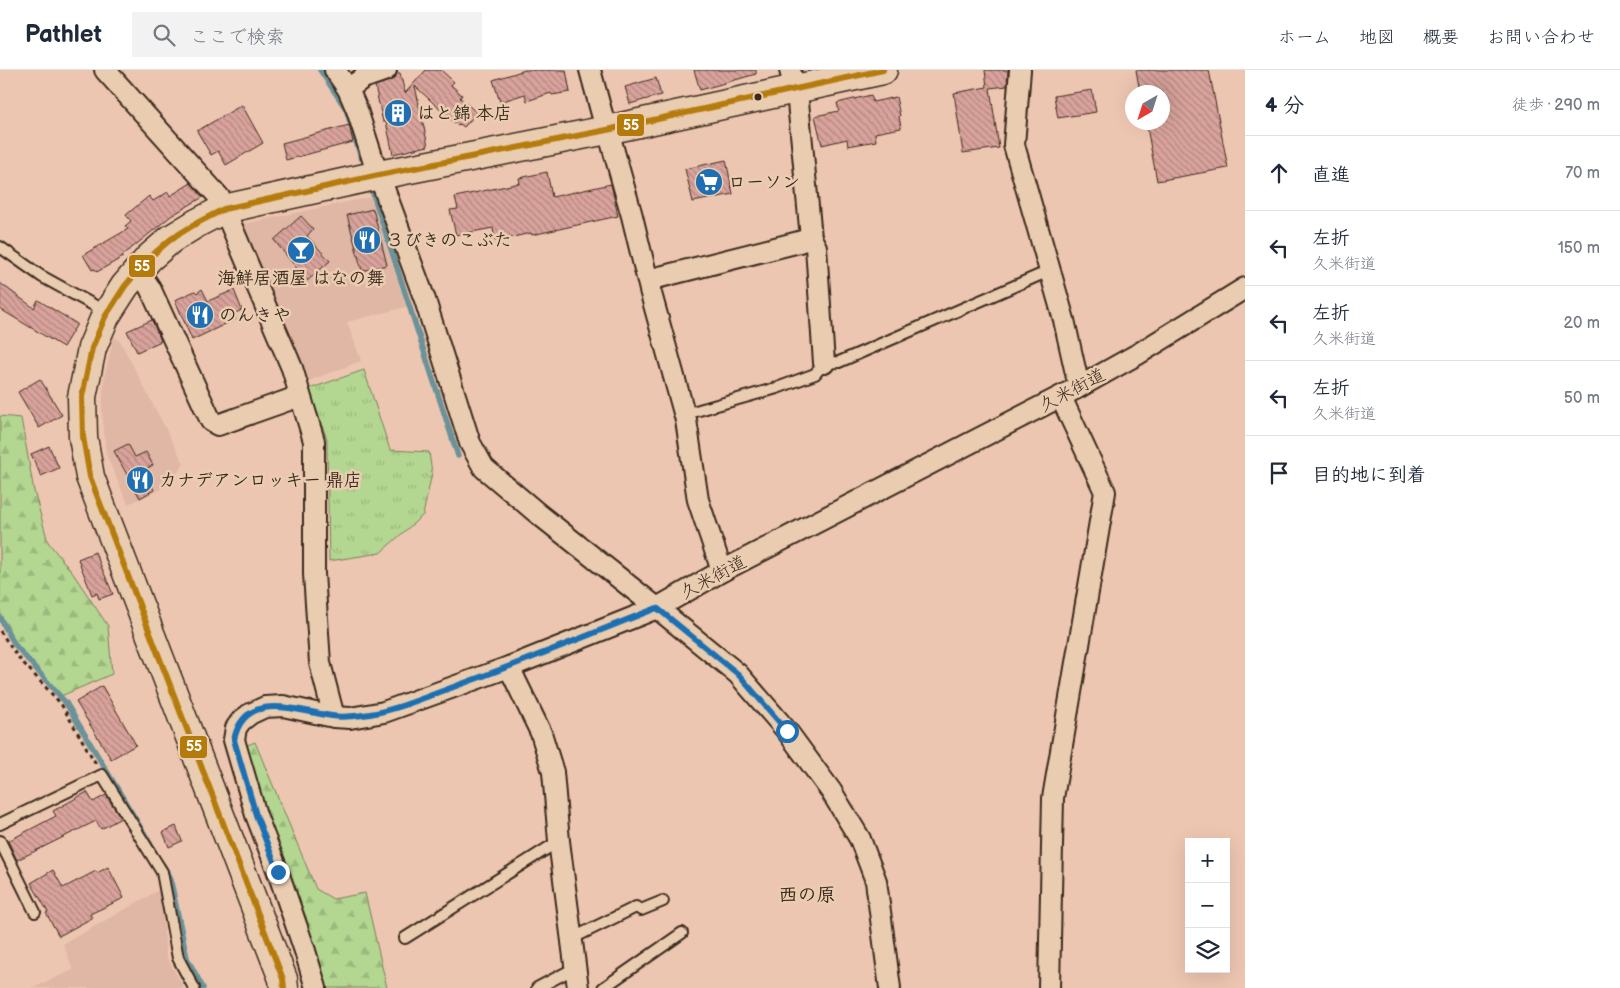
<!DOCTYPE html>
<html lang="ja">
<meta charset="utf-8">
<style>
:root{--surface:#fff;--page:#f2f2f3;--text:#1f2937;--muted:#747a83;--line:#e0e1e3}
body{margin:0;font-family:"Balsamiq Sans","Klee One",sans-serif;background:var(--page);color:var(--text)}
.controls{position:absolute;right:15px;bottom:15px;display:grid;overflow:hidden;border-radius:0px;box-shadow:0 5px 20px #0002}
.controls button{width:45px;height:45px;display:grid;place-items:center;padding:0;border:0;border-bottom:1px solid var(--line);background:var(--surface);color:var(--text);font:25px sans-serif}
.compass{position:absolute;left:1125px;top:15px;width:45px;height:45px;border-radius:50%;background:var(--surface);box-shadow:0 5px 20px #0002;rotate:219deg}
.stop{position:absolute;width:15px;height:15px;margin:-11px;border:4px solid #1f6fb2;border-radius:50%;background:#fff}
.stop.end{background:#1f6fb2;border-color:#fff;box-shadow:0 1px 5px #0008}
.list{margin:0;padding:0;list-style:none}
h2{display:flex;justify-content:space-between;align-items:center;height:65px;margin:0;padding:0 20px;font-size:21px}
h2 small{font-size:16px;font-weight:400;color:var(--muted)}
.list li{display:grid;grid-template-columns:32px 1fr auto;gap:15px;align-items:center;box-sizing:border-box;height:75px;padding:0 20px;border-top:1px solid var(--line)}
.list b{display:block;font-size:19px;white-space:nowrap}
.list p{margin:0;font-size:16px;white-space:nowrap;color:var(--muted)}
.list em{font-size:16px;font-style:normal;color:var(--muted)}
.icon{flex:none;width:28px;height:28px;fill:none;stroke:currentColor;stroke-width:2;stroke-linecap:round;stroke-linejoin:round}
.map{position:relative;flex:none;width:1245px;height:918px;overflow:hidden}
header{display:flex;align-items:center;gap:30px;box-sizing:border-box;height:70px;padding:0 25px;background:var(--surface);border-bottom:1px solid var(--line)}
header strong{font-size:24px}
nav{display:flex;gap:28px;margin-inline-start:auto;font-size:18px}
.search{width:350px;height:45px;background:var(--page);display:flex;align-items:center;gap:12px;box-sizing:border-box;padding:0 18px;border-radius:0px;color:var(--muted);font-size:19px}
main{display:flex}
aside{flex:1;background:var(--surface)}
.map>svg:first-child{display:block}
</style>
<header>
<strong>Pathlet</strong>
<div class="search"><svg class="icon" aria-label="search" viewBox="0 0 24 24"><circle cx="10" cy="10" r="6"/><path d="M15 15l6 6"/></svg>ここで検索</div>
<nav><a>ホーム</a><a>地図</a><a>概要</a><a>お問い合わせ</a></nav>
</header>
<main>
<div class="map">
<svg width="1245" height="918" viewBox="0 0 1245 918">
<defs>
<pattern id="forest-firs" width="22" height="20" patternUnits="userSpaceOnUse" patternTransform="scale(1.25)"><rect width="22" height="20" fill="#b3d691"/><path d="M5 1l3.5 6h-7zM16 11l3.5 6h-7z" fill="#9bb87d"/></pattern>
<pattern id="park-tufts" width="24" height="20" patternUnits="userSpaceOnUse" patternTransform="scale(1.25)"><rect width="24" height="20" fill="#b3d691"/><path d="M3 7l-1-3M5 7V3M7 7l1-3M15 17l-1-3M17 17v-4M19 17l1-3" fill="none" stroke="#9bb87d"/></pattern>
<pattern id="building-back-hatch" width="6" height="6" patternUnits="userSpaceOnUse" patternTransform="scale(1.25)"><rect width="6" height="6" fill="#d9a39c"/><path d="M-1 5l2 2M0 0l6 6M5-1l2 2" fill="none" stroke="#b1857f"/></pattern>
</defs>
<rect width="100%" height="100%" fill="#edc6b1"/>
<filter id="ink" filterUnits="userSpaceOnUse"><feTurbulence type="fractalNoise" baseFrequency=".02" numOctaves="2"/><feDisplacementMap in="SourceGraphic" scale="10" xChannelSelector="R" yChannelSelector="G"/><feConvolveMatrix kernelMatrix="1 2 1 2 8 2 1 2 1" color-interpolation-filters="sRGB"/></filter>
<g filter="url(#ink)">
<g fill="#e0b6a5">
<polygon points="371,127 406,237 347,252 361,291 306,312 238,155"/>
<polygon points="114,266 120,271 184,394 166,417 128,434 106,384 102,341 104,309"/>
<polygon points="161,819 166,886 184,918 32,918 73,900 63,874"/>
</g>
<g fill="url(#forest-firs)" stroke="#778058">
<polygon points="0,346 21,348 34,421 48,472 74,505 108,556 112,604 61,626 15,575 0,542"/>
<polygon points="255,672 316,819 333,829 365,823 387,918 324,918 306,847 263,744 243,677"/>
</g>
<polygon fill="url(#park-tufts)" stroke="#778058" points="364,300 390,380 429,382 432,403 423,445 380,483 329,491 327,369 309,319"/>
<g fill="none" stroke-linecap="round" stroke-linejoin="round">
<g stroke="#6a9298" stroke-width="5.5">
<polyline points="320,0 346,39 361,88"/>
<polyline points="373,124 458,386"/>
<polyline points="0,548 15,575 66,633 151,775"/>
<polyline points="163,795 170,807 187,888 203,918"/>
</g>
</g>
<g fill="url(#building-back-hatch)" stroke="#3b2a1e">
<polygon points="426,0 441,0 454,12 451,15 462,25 460,28 477,43 464,57 460,54 458,56 415,16 428,76 393,84 386,52 383,52 375,16 390,11 395,8 397,3 400,3 405,23"/>
<polygon points="525,0 566,0 570,22 552,25 551,23 527,31 525,24 500,32 493,10"/>
<polygon points="694,0 756,0 756,4 700,20"/>
<polygon points="985,0 1008,0 1007,16 990,18 999,78 963,83 954,23 987,17"/>
<polygon points="1136,0 1209,0 1228,98 1157,111 1146,52 1162,52 1162,22 1140,22"/>
<polygon points="656,8 661,25 630,34 625,17"/>
<polygon points="1092,20 1096,42 1058,48 1054,26"/>
<polygon points="871,25 873,32 896,27 900,46 899,46 901,58 875,63 876,71 848,76 847,69 822,75 815,46 839,41 837,33"/>
<polygon points="242,35 263,73 226,95 218,81 211,85 197,61"/>
<polygon points="349,55 353,72 286,90 282,73"/>
<polygon points="726,90 733,124 693,132 685,99"/>
<polygon points="547,102 552,127 611,114 618,146 532,165 531,163 495,171 493,158 456,165 450,140 458,139 455,127 520,113 519,108"/>
<polygon points="191,113 203,127 171,146 122,186 123,187 97,202 95,199 92,200 83,185 128,159 125,156 131,151 126,145 149,126 153,131 168,122 170,126"/>
<polygon points="373,139 387,195 362,201 347,145"/>
<polygon points="301,146 313,159 307,166 330,191 307,211 274,170"/>
<polygon points="0,213 34,238 38,230 77,254 63,277 0,239"/>
<polygon points="202,219 208,231 234,220 242,240 233,244 236,249 192,270 175,230 195,221 197,223"/>
<polygon points="152,250 161,271 137,282 127,261"/>
<polygon points="40,309 62,345 39,358 18,322"/>
<polygon points="128,374 135,387 146,382 153,395 144,400 154,420 140,428 114,381"/>
<polygon points="49,376 59,398 41,406 31,384"/>
<polygon points="95,482 113,524 99,529 97,523 92,525 78,489"/>
<polygon points="102,616 136,675 111,689 76,632"/>
<polygon points="87,722 93,732 106,725 121,748 101,759 96,751 17,790 8,771 56,746 53,741"/>
<polygon points="176,756 182,771 169,777 163,762"/>
<polygon points="108,797 124,828 90,844 92,848 59,866 46,843 48,842 31,813 53,800 63,818 96,801 97,803"/>
</g>
<g fill="none" stroke-linecap="round" stroke-linejoin="round">
<defs>
<g id="lane">
<polyline points="0,177 41,206 108,243"/>
<polyline points="685,344 777,318 815,304 824,293 839,292 1049,201"/>
<polyline points="0,754 102,705 162,802 178,888 194,918"/>
<polyline points="0,771 35,842"/>
<polyline points="405,868 559,771"/>
<polyline points="571,869 636,837 641,840 663,831"/>
<polyline points="537,918 575,898"/>
<polyline points="603,918 682,863"/>
</g>
<g id="street">
<polyline points="105,0 219,127 292,298 314,371 314,504 320,593 334,647"/>
<polyline points="335,0 348,19 357,40 375,96 379,105 425,230 470,373 484,398 536,442 657,538 738,604 787,661 831,721 860,769 876,811 890,918"/>
<polyline points="590,0 603,48 611,71 632,146 650,220 686,350 698,430 722,501"/>
<polyline points="790,0 798,32 811,168 816,177 824,293"/>
<polyline points="1020,0 1014,75 1064,250 1079,317"/>
<polyline points="348,19 363,8 386,0"/>
<polyline points="138,200 150,218 211,351 218,355 300,326"/>
<polyline points="648,210 799,172 811,168"/>
<polyline points="509,597 541,663 553,702 559,771 578,918"/>
<polyline points="316,918 305,881 278,802 256,745 234,670 236,658 241,651 250,644 265,637 283,636 334,647 350,648 384,642 509,597 657,538 722,501 1079,317 1138,284 1245,218"/>
<polyline points="1049,918 1053,728 1105,422 1061,327"/>
</g>
<polyline id="secondary" points="284,918 283,909 268,870 90,407 83,367 82,327 92,278 105,247 125,216 149,188 171,169 197,153 224,139 379,105 607,60 883,0"/>
</defs>
<use href="#lane" stroke="#3b2a1e" stroke-width="14"/>
<use href="#street" stroke="#3b2a1e" stroke-width="24"/>
<use href="#secondary" stroke="#3b2a1e" stroke-width="31"/>
<polyline stroke="#3b2a1e" stroke-width="3" stroke-dasharray="4 4" stroke-linecap="butt" points="0,561 17,586 61,634 96,694"/>
<use href="#lane" stroke="#eacdb1" stroke-width="10"/>
<use href="#street" stroke="#eacdb1" stroke-width="20"/>
<use href="#secondary" stroke="#eacdb1" stroke-width="28"/>
<defs>
<polyline id="bus-1" points="284,918 283,909 268,870 90,407 83,367 82,327 92,278 105,247 125,216 149,188 171,169 197,153 224,139 379,105 607,60 883,0"/>
</defs>
<use href="#bus-1" stroke="#eacdb1" stroke-width="10"/>
<use href="#bus-1" stroke="#b57b0a" stroke-width="6"/>
</g>
</g>
<g fill="none" stroke-linecap="round" stroke-linejoin="round" filter="url(#ink)">
<path stroke="#1f6fb2" stroke-width="6" d="M278,802L256,745L234,670C244,619 298,641 332,646C345,648 357,646 370,644C399,639 428,626 456,616C524,592 590,564 657,538L738,604L787,661"/>
</g>
<defs>
<symbol id="building-disc" viewBox="-11 -11 22 22"><circle r="9.5" fill="#1f6fb2" stroke="#eacdb1"/><path d="M-4-6H4V6H1V3H-1V6H-4ZM-2.5-4.3h1.7v1.8h-1.7ZM.8-4.3h1.7v1.8H.8ZM-2.5-1h1.7V.8h-1.7ZM.8-1h1.7V.8H.8Z" fill="#fff"/></symbol>
<symbol id="supermarket-disc" viewBox="-11 -11 22 22"><circle r="9.5" fill="#1f6fb2" stroke="#eacdb1"/><path d="M-6-5.5h2.5l.6 2H6L4.5 2H-2.5L-4.4-4H-6ZM-1.5 3.2a1.3 1.3 0 1 0 .1 0ZM3 3.2a1.3 1.3 0 1 0 .1 0Z" fill="#fff"/></symbol>
<symbol id="restaurant-disc" viewBox="-11 -11 22 22"><circle r="9.5" fill="#1f6fb2" stroke="#eacdb1"/><path d="M-5-6h1v4h1v-4h1v4h1v-4h1v5L-1.5 .5V6h-2V.5L-5-1ZM5-6V6H3V1.5H1.5Q1.5-4 5-6Z" fill="#fff"/></symbol>
<symbol id="bar-disc" viewBox="-11 -11 22 22"><circle r="9.5" fill="#1f6fb2" stroke="#eacdb1"/><path d="M-6-5H6L.8 .8V4.5H3.5V6h-7V4.5H-.8V.8Z" fill="#fff"/></symbol>
</defs>
<g fill-rule="evenodd">
<use href="#building-disc" x="382" y="27" width="32" height="32"/>
<use href="#supermarket-disc" x="693" y="96" width="32" height="32"/>
<use href="#restaurant-disc" x="351" y="154" width="32" height="32"/>
<use href="#bar-disc" x="285" y="164" width="32" height="32"/>
<use href="#restaurant-disc" x="184" y="229" width="32" height="32"/>
<use href="#restaurant-disc" x="124" y="394" width="32" height="32"/>
</g>
<circle fill="#3b2a1e" stroke="#eacdb1" stroke-width="2" cx="758" cy="27" r="4.5"/>
<g text-anchor="middle" stroke-width="5" stroke-linejoin="round" paint-order="stroke">
<g font-size="18" font-weight="bold" fill="#3b2a1e" stroke="#eacdb1" text-anchor="start">
<text x="417" y="49">はと錦 本店</text>
<text x="728" y="118">ローソン</text>
<text x="386" y="176">３びきのこぶた</text>
<text x="301" y="214" text-anchor="middle">海鮮居酒屋 はなの舞</text>
<text x="219" y="251">のんきや</text>
<text x="159" y="416">カナデアンロッキー 鼎店</text>
</g>
<g font-size="18" fill="#3b2a1e" stroke="#eacdb1">
<text transform="translate(1072 320) rotate(-28)" y="6">久米街道</text>
<text transform="translate(713 507) rotate(-28)" y="6">久米街道</text>
</g>
<g font-size="19" font-weight="bold" fill="#3b2a1e" stroke="#eacdb1">
<text x="807" y="831">西の原</text>
</g>
</g>
<g stroke="#eacdb1" stroke-width="2">
<rect x="616" y="43" width="29" height="24" rx="5" fill="#b57b0a"/>
<rect x="128" y="184" width="28" height="24" rx="5" fill="#b57b0a"/>
<rect x="179" y="665" width="29" height="24" rx="5" fill="#b57b0a"/>
</g>
<g font-size="14" text-anchor="middle" font-weight="bold" fill="#fff">
<text x="631" y="60">55</text>
<text x="142" y="201">55</text>
<text x="194" y="681">55</text>
</g>
</svg>
<div class="controls">
<button>+</button>
<button>−</button>
<button><svg class="icon" aria-label="layers" viewBox="0 0 24 24"><path d="M12 4l9 5-9 5-9-5zM3 14l9 5 9-5"/></svg></button>
</div>
<svg class="compass" viewBox="-18 -18 36 36"><path d="M0-13l5 13h-10z" fill="#e53935"/><path d="M0 13l5-13h-10z" fill="#747a83"/></svg>
<div class="stop" style="left:787px;top:661px"></div>
<div class="stop end" style="left:278px;top:802px"></div>
</div>
<aside>
<h2>4 分<small>徒歩 · 290 m</small></h2>
<ul class="list">
<li><svg class="icon" aria-label="ahead" viewBox="0 0 24 24"><path d="M12 20V5M6 11l6-6 6 6"/></svg><div><b>直進</b></div><em>70 m</em></li>
<li><svg class="icon" aria-label="left" viewBox="0 0 24 24"><path d="M17 20v-9H6M10 6l-5 5 5 5"/></svg><div><b>左折</b><p>久米街道</p></div><em>150 m</em></li>
<li><svg class="icon" aria-label="left" viewBox="0 0 24 24"><path d="M17 20v-9H6M10 6l-5 5 5 5"/></svg><div><b>左折</b><p>久米街道</p></div><em>20 m</em></li>
<li><svg class="icon" aria-label="left" viewBox="0 0 24 24"><path d="M17 20v-9H6M10 6l-5 5 5 5"/></svg><div><b>左折</b><p>久米街道</p></div><em>50 m</em></li>
<li><svg class="icon" aria-label="arrive" viewBox="0 0 24 24"><path d="M6 21V4h12l-3 4 3 4H6"/></svg><div><b>目的地に到着</b></div></li>
</ul>
</aside>
</main>
